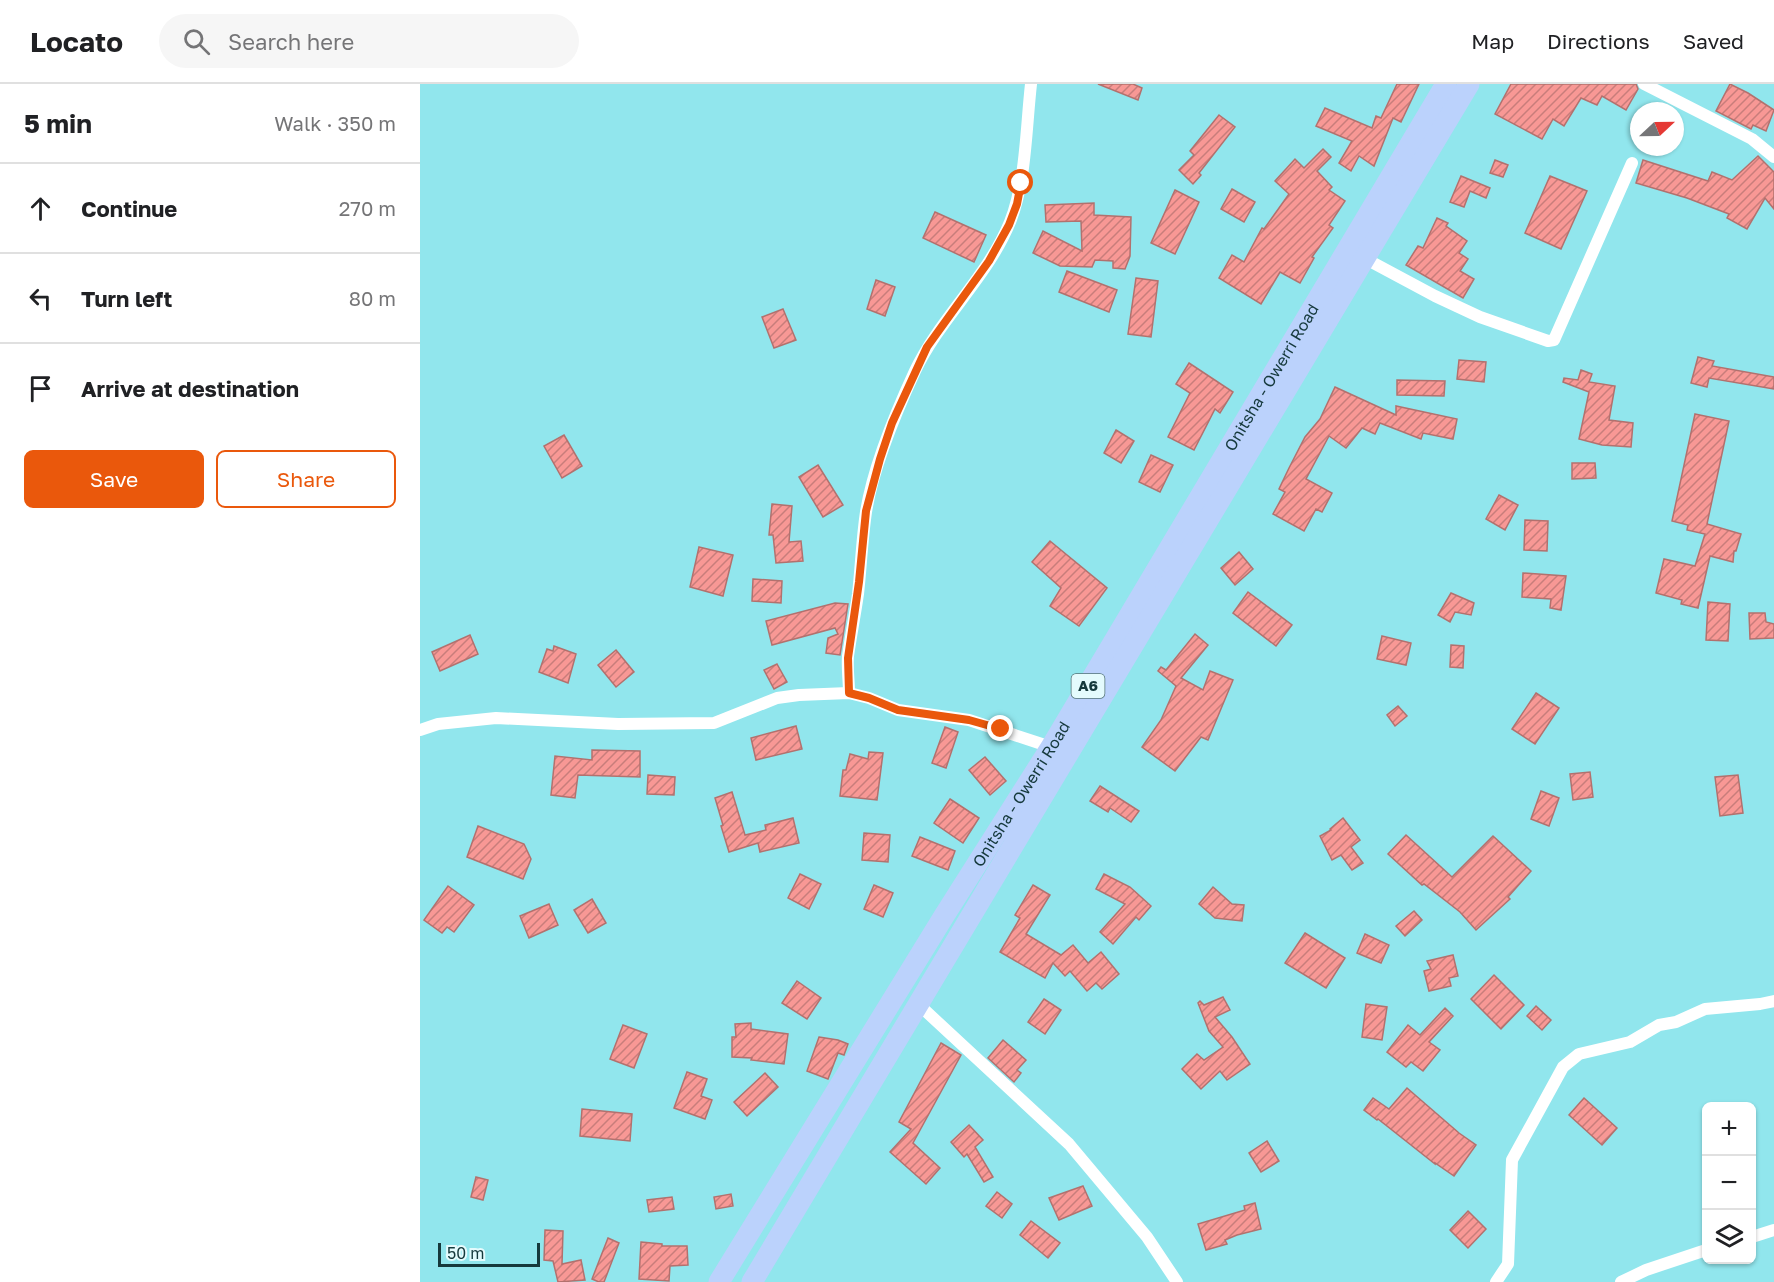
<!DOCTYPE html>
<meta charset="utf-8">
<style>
:root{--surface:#fff;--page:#f6f6f6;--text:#202124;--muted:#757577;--line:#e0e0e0;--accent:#ea580c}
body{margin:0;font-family:"Golos Text",sans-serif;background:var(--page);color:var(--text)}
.controls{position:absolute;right:18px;bottom:18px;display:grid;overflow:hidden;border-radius:9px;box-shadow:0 2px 4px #0004}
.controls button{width:54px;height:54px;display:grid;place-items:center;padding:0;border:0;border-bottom:2px solid var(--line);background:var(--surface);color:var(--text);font:30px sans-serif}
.compass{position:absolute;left:1210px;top:18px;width:54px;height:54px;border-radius:50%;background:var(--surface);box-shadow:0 2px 4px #0004;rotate:68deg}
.scale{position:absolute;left:18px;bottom:15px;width:102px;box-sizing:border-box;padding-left:6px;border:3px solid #15393c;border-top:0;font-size:16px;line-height:21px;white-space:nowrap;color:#15393c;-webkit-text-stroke:4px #e4fbfd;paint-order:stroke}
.stop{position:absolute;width:18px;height:18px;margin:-14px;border:4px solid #ea580c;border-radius:50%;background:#fff}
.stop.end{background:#ea580c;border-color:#fff;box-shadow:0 2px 6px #0008}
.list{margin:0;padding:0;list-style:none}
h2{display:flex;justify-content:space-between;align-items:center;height:78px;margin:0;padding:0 24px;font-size:26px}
h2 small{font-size:20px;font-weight:400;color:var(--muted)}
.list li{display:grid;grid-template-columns:39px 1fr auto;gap:18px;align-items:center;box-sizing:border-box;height:90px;padding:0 24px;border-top:2px solid var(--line)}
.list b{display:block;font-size:22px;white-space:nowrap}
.list em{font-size:20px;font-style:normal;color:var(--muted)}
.actions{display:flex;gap:12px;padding:18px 24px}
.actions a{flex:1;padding:14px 0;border:2px solid var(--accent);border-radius:9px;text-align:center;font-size:21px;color:var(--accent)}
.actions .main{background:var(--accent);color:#fff}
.icon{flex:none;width:33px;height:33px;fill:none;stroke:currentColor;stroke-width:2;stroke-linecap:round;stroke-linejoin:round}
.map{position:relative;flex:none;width:1354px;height:1198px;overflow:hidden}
header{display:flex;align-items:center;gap:36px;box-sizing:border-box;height:84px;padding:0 30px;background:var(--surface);border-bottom:2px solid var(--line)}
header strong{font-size:28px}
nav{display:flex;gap:33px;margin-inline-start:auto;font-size:21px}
.search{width:420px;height:54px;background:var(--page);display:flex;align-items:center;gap:15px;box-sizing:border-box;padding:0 21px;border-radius:33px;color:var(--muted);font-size:22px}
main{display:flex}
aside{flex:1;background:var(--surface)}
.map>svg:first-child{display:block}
</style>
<header>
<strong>Locato</strong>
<div class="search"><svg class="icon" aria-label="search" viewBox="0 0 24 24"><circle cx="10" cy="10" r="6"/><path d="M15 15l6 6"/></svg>Search here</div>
<nav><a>Map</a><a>Directions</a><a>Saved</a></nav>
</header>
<main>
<aside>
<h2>5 min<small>Walk · 350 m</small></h2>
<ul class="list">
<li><svg class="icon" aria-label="ahead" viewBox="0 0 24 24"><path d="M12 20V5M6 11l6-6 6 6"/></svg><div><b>Continue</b></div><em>270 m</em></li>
<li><svg class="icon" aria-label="left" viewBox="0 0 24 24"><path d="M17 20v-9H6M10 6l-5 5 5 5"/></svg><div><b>Turn left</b></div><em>80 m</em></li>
<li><svg class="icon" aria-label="arrive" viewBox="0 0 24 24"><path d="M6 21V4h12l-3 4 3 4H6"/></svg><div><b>Arrive at destination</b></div></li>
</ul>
<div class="actions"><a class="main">Save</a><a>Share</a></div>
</aside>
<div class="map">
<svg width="1354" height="1198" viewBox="0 0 1354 1198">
<defs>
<pattern id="building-hatch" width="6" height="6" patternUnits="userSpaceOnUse" patternTransform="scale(1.5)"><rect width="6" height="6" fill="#f89895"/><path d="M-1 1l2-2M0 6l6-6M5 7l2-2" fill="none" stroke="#c87d7b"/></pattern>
</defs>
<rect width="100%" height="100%" fill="#91e6ed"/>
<g fill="url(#building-hatch)" stroke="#b2716e" stroke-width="1.5">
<polygon points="678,0 713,0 722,4 718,16"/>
<polygon points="977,0 999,0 981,38 973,34 954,82 939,72 931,87 919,79 932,57 896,42 905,24 952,44 956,32 961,34"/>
<polygon points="1091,0 1216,0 1218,5 1206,26 1182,12 1177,21 1161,14 1144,42 1133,35 1122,55 1075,30"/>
<polygon points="1310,0 1328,9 1354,26 1346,47 1333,41 1331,45 1296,27"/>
<polygon points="799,31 815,43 779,89 781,91 773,100 759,86 774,71 770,67"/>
<polygon points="903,65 911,73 897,87 912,103 909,106 925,117 909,141 913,144 892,173 894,174 880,199 860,188 841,220 799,194 812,171 824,178 842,144 844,145 869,110 855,97 875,75 884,84"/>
<polygon points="1338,72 1354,88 1354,125 1345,114 1327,145 1307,134 1309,130 1267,114 1216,99 1223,76 1288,97 1292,88 1312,96"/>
<polygon points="1075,76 1088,81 1083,93 1070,89"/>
<polygon points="1041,92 1070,104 1066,114 1050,107 1044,123 1030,118"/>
<polygon points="1130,92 1167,107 1141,165 1105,149"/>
<polygon points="812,105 835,118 824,138 801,125"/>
<polygon points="755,106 779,118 755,170 731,159"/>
<polygon points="674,119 674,131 711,133 710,172 705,185 693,184 693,177 675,176 672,183 640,182 613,169 623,147 662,167 661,137 626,138 625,121"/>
<polygon points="515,128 566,151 554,178 503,154"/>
<polygon points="1017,134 1028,139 1026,142 1047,157 1039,169 1048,175 1040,187 1054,195 1043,214 986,181 998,162 1003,164"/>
<polygon points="647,187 697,206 689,228 639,208"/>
<polygon points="716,194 738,197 731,253 708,250"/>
<polygon points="456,196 475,203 465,232 447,225"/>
<polygon points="363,225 376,256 354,264 342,233"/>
<polygon points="1278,273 1294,277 1292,282 1354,293 1354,305 1289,294 1287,303 1271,299"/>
<polygon points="1039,276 1066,278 1064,298 1037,295"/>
<polygon points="769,279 813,308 800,329 795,325 774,366 748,353 770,309 756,300"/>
<polygon points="1161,286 1172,290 1169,298 1195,302 1189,336 1213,339 1211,363 1182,361 1159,355 1169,308 1143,298 1144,294 1158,296"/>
<polygon points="977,296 1025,297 1024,312 977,311"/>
<polygon points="915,303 976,331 976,322 1037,335 1033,355 1003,349 1001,355 960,339 955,350 942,344 926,364 909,352 886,395 912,409 902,428 896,425 884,447 853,430 865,408 859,405 869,384 885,353 900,335"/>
<polygon points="1275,330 1309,337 1287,440 1321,450 1316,467 1314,467 1313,478 1290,472 1278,524 1261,520 1262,516 1236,509 1244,475 1275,482 1285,450 1267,446 1268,441 1252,437"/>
<polygon points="696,346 714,357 701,379 684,369"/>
<polygon points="144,351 162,382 142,394 124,362"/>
<polygon points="731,371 753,381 740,408 719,398"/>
<polygon points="1152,379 1175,379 1176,394 1152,395"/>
<polygon points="398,381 423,421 403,433 379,393"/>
<polygon points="1079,411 1098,421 1085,446 1066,435"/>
<polygon points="352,420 372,422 369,458 381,457 383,477 356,479 353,451 349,451"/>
<polygon points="1105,436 1128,437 1127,467 1104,466"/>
<polygon points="630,457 687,504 659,542 630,522 641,504 612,478"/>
<polygon points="279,463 313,471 303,512 270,503"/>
<polygon points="819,468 833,485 815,501 801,484"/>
<polygon points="1103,489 1146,492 1141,526 1130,524 1131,515 1102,513"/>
<polygon points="333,495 362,497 361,519 332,517"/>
<polygon points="828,508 872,541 856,562 813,529"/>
<polygon points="1031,509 1054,519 1051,531 1035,528 1030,538 1018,531"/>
<polygon points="1288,518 1310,520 1308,557 1286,556"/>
<polygon points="415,519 428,520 420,571 406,569 408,554 418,550 415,544 352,561 346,537"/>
<polygon points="1329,529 1345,529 1346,538 1354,540 1354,554 1330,555"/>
<polygon points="775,550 788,561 761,594 783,606 790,587 813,596 788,656 781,653 755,687 722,663 741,636 756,602 738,587 741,583 746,586"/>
<polygon points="50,551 58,570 20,587 12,568"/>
<polygon points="962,552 991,559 986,581 957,575"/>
<polygon points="1031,561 1044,562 1043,584 1030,583"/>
<polygon points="134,562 156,570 148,599 119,588 127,565 133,567"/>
<polygon points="196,566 214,588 196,603 178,581"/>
<polygon points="357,580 367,598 354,605 344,586"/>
<polygon points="1116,609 1139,624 1115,660 1092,645"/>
<polygon points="978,622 987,632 975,642 967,631"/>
<polygon points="376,642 382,665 336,676 331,654"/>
<polygon points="525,643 538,648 526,684 512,679"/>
<polygon points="172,666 220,667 220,693 158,691 155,714 131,711 135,672 172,676"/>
<polygon points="449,668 463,669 457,716 420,712 423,686 426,686 430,670 448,675"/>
<polygon points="565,673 586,697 570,711 549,686"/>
<polygon points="1170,688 1173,713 1153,716 1150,690"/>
<polygon points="228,691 255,693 254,711 227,710"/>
<polygon points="1318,691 1323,729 1300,732 1295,693"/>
<polygon points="680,702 719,727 711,738 690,724 688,728 670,717"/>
<polygon points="1121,707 1139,714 1129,742 1111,735"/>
<polygon points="312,708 325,751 346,746 345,741 373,734 379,759 340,768 338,759 309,768 301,742 303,741 295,714"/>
<polygon points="530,715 559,734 543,759 514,739"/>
<polygon points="923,734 940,756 931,763 943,779 932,786 921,771 912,776 900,752 911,746 910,745"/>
<polygon points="58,742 104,760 111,775 103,795 47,773"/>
<polygon points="444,749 470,751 468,778 442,776"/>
<polygon points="986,751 1032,793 1073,752 1111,787 1088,813 1090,815 1056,846 1040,828 1004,800 1002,801 968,770"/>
<polygon points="500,753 535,767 528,786 492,772"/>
<polygon points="380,790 401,800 389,825 368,814"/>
<polygon points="684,790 710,803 731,822 719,836 716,833 693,860 680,848 705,820 676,805"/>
<polygon points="454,801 473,809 463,833 444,825"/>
<polygon points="613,801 630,811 606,850 641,871 653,861 668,879 681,868 699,890 682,905 676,899 667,907 650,887 645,892 633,879 625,894 580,868 600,834 595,831"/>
<polygon points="28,802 54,821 34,848 27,843 22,849 4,836"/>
<polygon points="793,803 812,820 824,821 822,837 795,834 779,820"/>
<polygon points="172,815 186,839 168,849 154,826"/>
<polygon points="129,820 138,841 109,854 100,832"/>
<polygon points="994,827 1002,836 985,852 976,842"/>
<polygon points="885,849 925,874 906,904 865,879"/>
<polygon points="945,850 969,861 961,879 937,869"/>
<polygon points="1033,871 1038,892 1029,894 1031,902 1009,907 1004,887 1011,885 1007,877"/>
<polygon points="1074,891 1104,921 1081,945 1051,915"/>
<polygon points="377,897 401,914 387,935 362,919"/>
<polygon points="803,913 810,926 795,933 812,953 830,980 807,996 800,987 781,1005 762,985 777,970 784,976 803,963 789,947 778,919 780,917 784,921"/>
<polygon points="624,915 641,926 625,950 608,938"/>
<polygon points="946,920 967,923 962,956 942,953"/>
<polygon points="1116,922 1131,936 1122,946 1107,932"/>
<polygon points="1025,924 1033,932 1009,958 1020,966 1003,987 991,978 986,983 967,968 988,941 1000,951"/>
<polygon points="331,939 331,945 368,950 364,980 331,976 332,974 312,973 312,953 316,953 315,940"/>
<polygon points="203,941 227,950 214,984 190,975"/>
<polygon points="399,953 418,956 428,960 424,971 418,969 408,995 387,987"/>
<polygon points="583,956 606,976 597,986 601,989 594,998 568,974"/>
<polygon points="521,959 541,971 493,1059 520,1084 506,1100 470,1068 491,1045 479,1038"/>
<polygon points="267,988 287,995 281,1012 292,1016 285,1035 254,1024"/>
<polygon points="345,989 358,1003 327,1032 314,1018"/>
<polygon points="987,1004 1039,1049 1056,1061 1034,1092 1015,1079 1015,1080 958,1035 957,1036 944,1026 953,1014 969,1025"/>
<polygon points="1164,1014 1197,1044 1182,1061 1149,1031"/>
<polygon points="162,1025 212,1030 210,1057 160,1052"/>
<polygon points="549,1041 563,1056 555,1063 573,1093 564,1098 547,1070 544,1073 531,1058"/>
<polygon points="847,1057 859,1077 841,1088 829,1069"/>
<polygon points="56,1093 68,1096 63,1116 51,1113"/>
<polygon points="663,1102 672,1122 639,1136 629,1114"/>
<polygon points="577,1108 592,1120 582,1134 566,1122"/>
<polygon points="311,1110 313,1122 296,1125 294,1113"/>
<polygon points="252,1113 254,1125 229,1128 227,1116"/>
<polygon points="835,1119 841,1145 817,1151 805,1156 807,1160 786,1166 778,1140 825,1126 824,1122"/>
<polygon points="1048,1127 1066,1145 1048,1164 1030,1146"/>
<polygon points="611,1137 640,1159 628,1174 600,1151"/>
<polygon points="125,1146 143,1147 142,1180 161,1176 165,1196 138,1198 133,1177 124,1176"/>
<polygon points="188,1154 199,1159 184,1198 179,1198 172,1195"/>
<polygon points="221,1158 242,1160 242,1162 267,1162 268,1181 250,1182 249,1197 219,1195"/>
</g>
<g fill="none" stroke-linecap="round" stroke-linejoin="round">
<g stroke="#fff" stroke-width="12">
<polyline points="1224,0 1332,55 1354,73"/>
<polyline points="944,174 1015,212 1060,233 1128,257 1134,256 1212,79"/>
<path d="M429,609C429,597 427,584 428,572C431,551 435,531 438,510C441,483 442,455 446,428C453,384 476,328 495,287C520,234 567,194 590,138C606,98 606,44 611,0"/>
<polyline points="0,646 18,640 76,634 198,640 294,639 357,614 379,611 429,609 449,614 478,626 549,636 631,663"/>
<polyline points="497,919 649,1060 727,1153 757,1198"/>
<polyline points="1332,1153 1354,1146"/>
<polyline points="1076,1198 1088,1180 1092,1076 1143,983 1159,970 1210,958 1239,941 1256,938 1285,925 1340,920 1354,917"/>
<polyline points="1201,1198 1226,1186 1286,1166"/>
</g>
<g stroke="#bbd2fc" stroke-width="21">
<path id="s1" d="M299,1198L524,832L631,663L1026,0"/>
<polyline points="332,1198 1049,0"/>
</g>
</g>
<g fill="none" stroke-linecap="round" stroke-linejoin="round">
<polyline stroke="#ea580c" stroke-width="8" points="581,645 549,636 478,626 449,614 429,609 428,574 439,498 446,427 460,375 472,339 507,263 569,177 589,141 597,120 601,99"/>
</g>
<g text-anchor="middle" stroke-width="5" stroke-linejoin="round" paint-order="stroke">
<rect fill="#e4fbfd" stroke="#537376" stroke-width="1.5" x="651.5" y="590" width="33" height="24" rx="4.5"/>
<g font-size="15" font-weight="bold" fill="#15393c">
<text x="668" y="607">A6</text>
</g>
<g font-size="16" fill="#15393c" stroke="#e4fbfd">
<text dy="6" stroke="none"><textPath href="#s1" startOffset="1060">Onitsha - Owerri Road</textPath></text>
<text dy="6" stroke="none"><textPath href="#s1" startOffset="574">Onitsha - Owerri Road</textPath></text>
</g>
</g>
</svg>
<div class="controls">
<button>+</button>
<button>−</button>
<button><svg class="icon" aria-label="layers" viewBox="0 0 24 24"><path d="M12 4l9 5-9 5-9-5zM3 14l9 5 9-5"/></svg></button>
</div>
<svg class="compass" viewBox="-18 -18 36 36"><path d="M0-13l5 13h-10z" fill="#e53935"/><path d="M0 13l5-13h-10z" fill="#757577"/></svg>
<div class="scale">50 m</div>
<div class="stop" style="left:601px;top:99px"></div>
<div class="stop end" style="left:581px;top:645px"></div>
</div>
</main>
